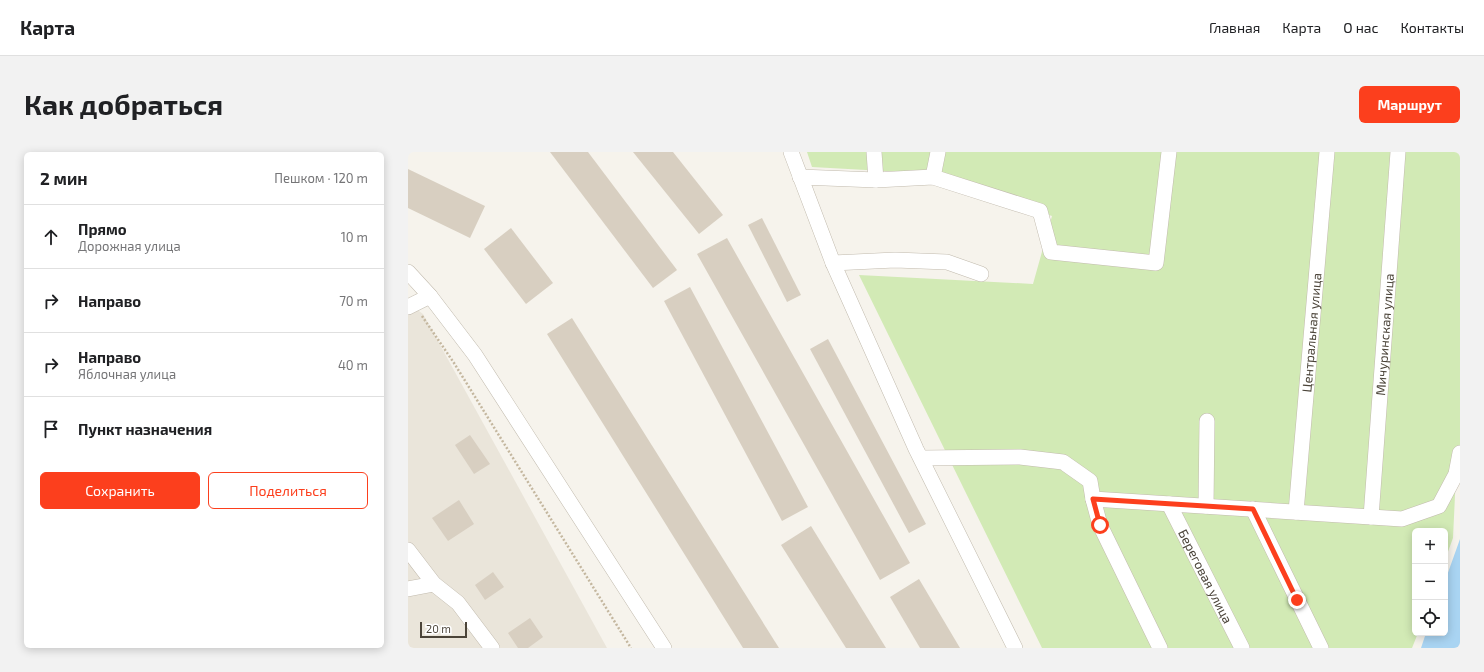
<!DOCTYPE html>
<html lang="ru">
<meta charset="utf-8">
<style>
:root{--surface:#fff;--page:#f2f2f2;--text:#202124;--muted:#757577;--line:#e0e0e0;--accent:#fc3f1d}
body{margin:0;font-family:"Exo 2",sans-serif;background:var(--page);color:var(--text)}
.controls{position:absolute;right:12px;bottom:12px;display:grid;overflow:hidden;border-radius:6px;box-shadow:0 2px 10px #0003}
.controls button{width:36px;height:36px;display:grid;place-items:center;padding:0;border:0;border-bottom:1px solid var(--line);background:var(--surface);color:var(--text);font:20px sans-serif}
.scale{position:absolute;left:12px;bottom:10px;width:47px;box-sizing:border-box;padding-left:4px;border:2px solid #4b4439;border-top:0;font-size:11px;line-height:14px;white-space:nowrap;color:#4b4439;-webkit-text-stroke:3px #fff;paint-order:stroke}
.stop{position:absolute;width:12px;height:12px;margin:-9px;border:3px solid #fc3f1d;border-radius:50%;background:#fff}
.stop.end{background:#fc3f1d;border-color:#fff;box-shadow:0 1px 4px #0008}
.list{margin:0;padding:0;list-style:none}
h2{display:flex;justify-content:space-between;align-items:center;height:52px;margin:0;padding:0 16px;font-size:17px}
h2 small{font-size:13px;font-weight:400;color:var(--muted)}
.list li{display:grid;grid-template-columns:26px 1fr auto;gap:12px;align-items:center;box-sizing:border-box;height:64px;padding:0 16px;border-top:1px solid var(--line)}
.list b{display:block;font-size:15px;white-space:nowrap}
.list p{margin:0;font-size:13px;white-space:nowrap;color:var(--muted)}
.list em{font-size:13px;font-style:normal;color:var(--muted)}
.actions{display:flex;gap:8px;padding:12px 16px}
.actions a{flex:1;padding:9px 0;border:1px solid var(--accent);border-radius:6px;text-align:center;font-size:14px;color:var(--accent)}
.actions .main{background:var(--accent);color:#fff}
.icon{flex:none;width:22px;height:22px;fill:none;stroke:currentColor;stroke-width:2;stroke-linecap:round;stroke-linejoin:round}
.map{position:relative;flex:none;width:1052px;height:496px;overflow:hidden;border-radius:6px}
header{display:flex;align-items:center;gap:24px;box-sizing:border-box;height:56px;padding:0 20px;background:var(--surface);border-bottom:1px solid var(--line)}
header strong{font-size:19px}
nav{display:flex;gap:22px;margin-inline-start:auto;font-size:14px}
.intro{display:flex;align-items:center;justify-content:space-between;box-sizing:border-box;height:96px;padding:0 24px}
h1{margin:0;font-size:28px}
.button{padding:10px 18px;border-radius:6px;background:var(--accent);color:#fff;font-size:14px;font-weight:700}
main{display:flex;gap:24px;padding:0 24px}
aside{flex:1;background:var(--surface);border-radius:6px;box-shadow:0 2px 10px #0003}
.map>svg:first-child{display:block}
</style>
<header>
<strong>Карта</strong>
<nav><a>Главная</a><a>Карта</a><a>О нас</a><a>Контакты</a></nav>
</header>
<div class="intro"><h1>Как добраться</h1><a class="button">Маршрут</a></div>
<main>
<aside>
<h2>2 мин<small>Пешком · 120 m</small></h2>
<ul class="list">
<li><svg class="icon" aria-label="ahead" viewBox="0 0 24 24"><path d="M12 20V5M6 11l6-6 6 6"/></svg><div><b>Прямо</b><p>Дорожная улица</p></div><em>10 m</em></li>
<li><svg class="icon" aria-label="right" viewBox="0 0 24 24"><path d="M7 20v-9h11M14 6l5 5-5 5"/></svg><div><b>Направо</b></div><em>70 m</em></li>
<li><svg class="icon" aria-label="right" viewBox="0 0 24 24"><path d="M7 20v-9h11M14 6l5 5-5 5"/></svg><div><b>Направо</b><p>Яблочная улица</p></div><em>40 m</em></li>
<li><svg class="icon" aria-label="arrive" viewBox="0 0 24 24"><path d="M6 21V4h12l-3 4 3 4H6"/></svg><div><b>Пункт назначения</b></div></li>
</ul>
<div class="actions"><a class="main">Сохранить</a><a>Поделиться</a></div>
</aside>
<div class="map">
<svg width="1052" height="496" viewBox="0 0 1052 496">
<rect width="100%" height="100%" fill="#f6f3ec"/>
<polygon fill="#eae5da" points="0,151 15,162 199,496 0,496"/>
<polygon fill="#d2eab5" points="399,0 1052,0 1052,310 1048,322 1045,386 1037,408 1037,379 1007,379 1007,481 1010,481 1004,496 634,496 451,123 625,132 644,64 512,21 404,15"/>
<polygon fill="#a9d4f2" points="1052,387 1052,496 1013,496 1018,481 1037,481 1037,429"/>
<g fill="#d8cfc1">
<polygon points="142,0 180,0 269,118 245,136"/>
<polygon points="225,0 265,0 315,63 291,82"/>
<polygon points="0,17 77,54 62,86 0,56"/>
<polygon points="354,66 393,143 379,150 340,73"/>
<polygon points="103,76 145,131 118,152 76,97"/>
<polygon points="319,86 502,411 472,428 289,102"/>
<polygon points="282,135 400,355 374,369 256,149"/>
<polygon points="164,166 371,496 335,496 139,182"/>
<polygon points="420,187 518,372 501,381 402,197"/>
<polygon points="62,283 82,312 66,322 47,293"/>
<polygon points="51,348 66,372 40,389 24,366"/>
<polygon points="403,374 478,496 438,496 373,393"/>
<polygon points="85,420 96,435 77,448 67,433"/>
<polygon points="511,427 552,496 512,496 482,445"/>
<polygon points="122,466 135,485 120,496 110,496 100,481"/>
</g>
<g fill="none" stroke-linecap="round" stroke-linejoin="round">
<defs>
<g id="minor">
<polyline points="383,0 425,111 508,297 607,496"/>
<polyline points="466,0 468,28"/>
<polyline points="392,25 468,28 525,25 632,59 643,100 748,111 761,0"/>
<polyline points="525,25 530,0"/>
<polyline points="425,111 487,108 539,110 573,122"/>
<polyline points="0,120 22,144 67,203 256,496"/>
<polyline points="0,155 22,144"/>
<polyline points="513,306 612,305 655,310 682,329 685,347 994,367 1031,354 1048,322 1052,301"/>
<polyline points="685,347 692,373 752,496"/>
<path id="s1" d="M761,352L834,496"/>
<polyline points="798,354 799,269"/>
<polyline points="845,357 913,496"/>
<path id="s2" d="M888,360L919,0"/>
<path id="s3" d="M963,365L990,0"/>
<polyline points="0,398 26,432 50,451 84,496"/>
<polyline points="0,437 26,432"/>
</g>
</defs>
<use href="#minor" stroke="#c2bbae" stroke-width="16"/>
<polyline stroke="#c4b79f" stroke-width="2.5" stroke-dasharray="2 2" stroke-linecap="butt" points="14,164 46,211 223,496"/>
<use href="#minor" stroke="#fff" stroke-width="15"/>
</g>
<g fill="none" stroke-linecap="round" stroke-linejoin="round">
<polyline stroke="#fc3f1d" stroke-width="5" points="692,373 685,347 845,357 889,448"/>
</g>
<g text-anchor="middle" stroke-width="3.5" stroke-linejoin="round" paint-order="stroke">
<g font-size="13" fill="#4b4439" stroke="#fff">
<text dy="5" stroke="none"><textPath href="#s2" startOffset="180">Центральная улица</textPath></text>
<text dy="5" stroke="none"><textPath href="#s3" startOffset="183">Мичуринская улица</textPath></text>
<text dy="5" stroke="none"><textPath href="#s1" startOffset="81">Береговая улица</textPath></text>
</g>
</g>
</svg>
<div class="controls">
<button>+</button>
<button>−</button>
<button><svg class="icon" aria-label="locate" viewBox="0 0 24 24"><circle cx="12" cy="12" r="6"/><path d="M12 2v4M12 18v4M2 12h4M18 12h4"/></svg></button>
</div>
<div class="scale">20 m</div>
<div class="stop" style="left:692px;top:373px"></div>
<div class="stop end" style="left:889px;top:448px"></div>
</div>
</main>
